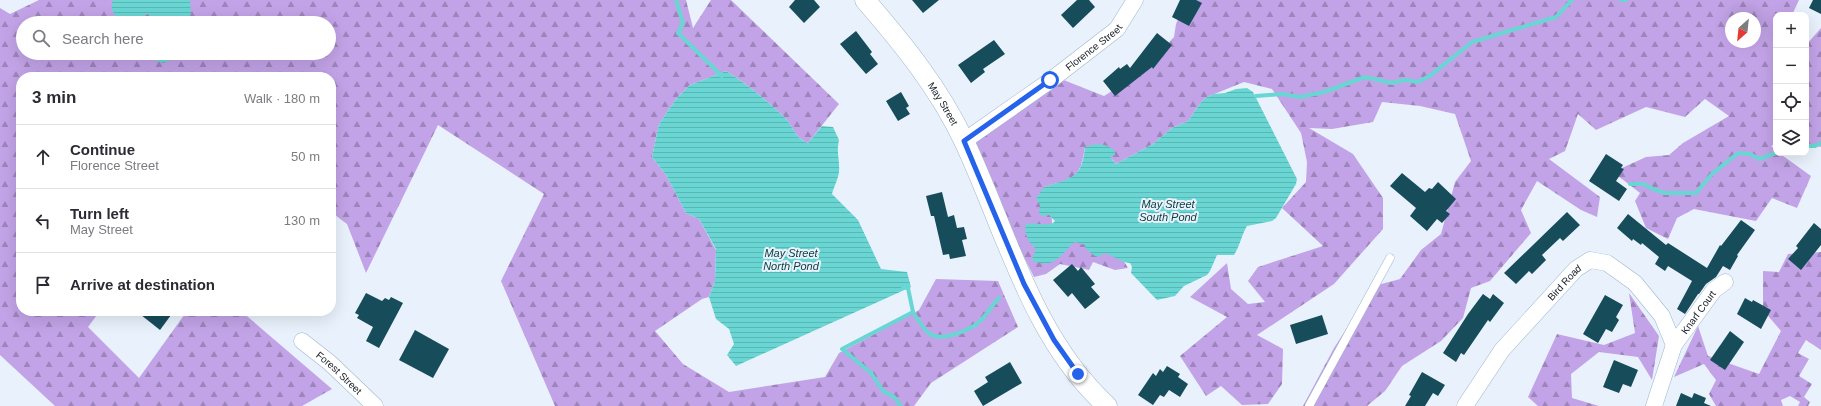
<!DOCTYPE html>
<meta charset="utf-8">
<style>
:root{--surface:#fff;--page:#f2f2f3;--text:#2b2b33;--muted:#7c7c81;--line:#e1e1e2}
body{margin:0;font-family:Arial,sans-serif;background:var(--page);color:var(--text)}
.controls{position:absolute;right:12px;top:12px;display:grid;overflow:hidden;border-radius:8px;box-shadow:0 4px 16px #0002}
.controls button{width:36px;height:36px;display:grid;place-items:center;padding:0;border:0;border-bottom:1px solid var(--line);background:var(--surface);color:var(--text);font:20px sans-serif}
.compass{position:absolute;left:1725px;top:12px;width:36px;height:36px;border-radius:50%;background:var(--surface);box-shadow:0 4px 16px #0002;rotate:207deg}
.stop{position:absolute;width:12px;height:12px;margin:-9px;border:3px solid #2563eb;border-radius:50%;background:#fff}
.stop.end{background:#2563eb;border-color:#fff;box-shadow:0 1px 4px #0008}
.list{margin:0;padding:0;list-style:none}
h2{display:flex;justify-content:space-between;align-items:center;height:52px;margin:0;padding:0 16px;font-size:17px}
h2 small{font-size:13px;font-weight:400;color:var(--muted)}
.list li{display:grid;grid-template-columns:26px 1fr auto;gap:12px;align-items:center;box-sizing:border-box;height:64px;padding:0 16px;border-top:1px solid var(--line)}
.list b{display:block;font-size:15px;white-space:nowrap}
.list p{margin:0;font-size:13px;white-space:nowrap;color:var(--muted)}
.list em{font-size:13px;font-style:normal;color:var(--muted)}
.icon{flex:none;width:22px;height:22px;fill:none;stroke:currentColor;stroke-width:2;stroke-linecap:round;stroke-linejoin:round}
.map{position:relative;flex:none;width:1821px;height:406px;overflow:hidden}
.search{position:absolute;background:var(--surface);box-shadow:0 4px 16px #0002;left:16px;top:16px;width:320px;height:44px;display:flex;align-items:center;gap:10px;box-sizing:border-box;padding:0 14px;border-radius:22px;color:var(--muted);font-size:15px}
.panel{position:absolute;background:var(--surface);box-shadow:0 4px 16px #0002;left:16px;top:72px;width:320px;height:244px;border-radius:16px}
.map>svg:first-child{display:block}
</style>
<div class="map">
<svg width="1821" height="406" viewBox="0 0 1821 406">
<defs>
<pattern id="forest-firs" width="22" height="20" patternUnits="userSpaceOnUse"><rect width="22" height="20" fill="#c2a3e7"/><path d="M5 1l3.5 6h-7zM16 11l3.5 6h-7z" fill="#9d84bb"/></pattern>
<pattern id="water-rules" width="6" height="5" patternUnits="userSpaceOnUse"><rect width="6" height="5" fill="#69d6d4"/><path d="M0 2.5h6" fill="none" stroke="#5ab7b6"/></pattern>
</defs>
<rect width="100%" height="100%" fill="#e9f2fc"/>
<g fill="url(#forest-firs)" fill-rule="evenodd">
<path d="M39,0H686L693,28L711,0H731L839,104L808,143C792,136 795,127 783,116C766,100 747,84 726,71L690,85L676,99L659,124L652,157L666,175L686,213L699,219L716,250L715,281L709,297L702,299L655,331L683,364L729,392L825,377L839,353L919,310L936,279L998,281L1018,327L931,383L914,406H555L501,281L544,194L438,125L366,273L347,224L331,212V77H21V311H100L88,327L139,378L187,311H241L332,389L302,406H55L0,355V8L10,14ZM23,23H329V53H23Z"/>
<path d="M1186,0H1799L1792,15H1776V144L1771,146L1776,150V153H1779L1811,176L1797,208L1772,198L1756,221L1694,209L1677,218L1668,239L1646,228L1635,201L1640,193L1613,172L1646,157L1669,155L1683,143L1729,116L1705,99L1685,117L1646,107L1596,130L1578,114L1565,151L1549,159L1600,197L1597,217L1581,210L1537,181L1521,210L1531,233L1490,281L1471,288L1463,318L1441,341L1402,366L1385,391L1367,406H1303L1334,348L1374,286L1400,279L1421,250L1441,234L1455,182L1471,161L1455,114L1420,106L1382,102L1373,122L1332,129L1309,128L1353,154L1383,198V229L1334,284L1257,335L1283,349L1282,384L1268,404L1242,405L1221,386L1206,396L1180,356L1227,317L1190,297L1227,263L1231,289L1248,304L1265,302L1248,281L1258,267L1323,246L1282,208L1306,182L1307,162L1301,133L1272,89L1244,82L1207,97L1201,102L1188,121L1172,128L1153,144L1116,164L1113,160L1085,147C1080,180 1073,178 1044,187L1050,199L1053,233L1075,227L1122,258L1128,268L1115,270L1093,262L1089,270L1060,264L1046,274L1034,277L1010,229L997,191L974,147L987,120L1061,79L1104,96L1128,81L1155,57L1174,37L1176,24ZM1731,18H1755V42H1731Z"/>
<polygon points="1821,28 1821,147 1806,143 1806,45"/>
<polygon points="1821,252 1821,350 1806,340 1798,353 1809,359 1799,376 1812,384 1804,397 1810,402 1808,406 1798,406 1800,402 1790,396 1781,400 1783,406 1716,406 1709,394 1716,380 1704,364 1674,377 1698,326 1708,356 1759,374 1781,331 1763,310 1763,271 1779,272 1788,254"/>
<polygon points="1629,293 1659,336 1652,380 1638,357 1599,352 1571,374 1572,398 1599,406 1538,406 1528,397 1557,334 1604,345 1635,333"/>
</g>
<g fill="url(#water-rules)">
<path d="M113,0H190L191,13L188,23H155L148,14L144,16L137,23C124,23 107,17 113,0Z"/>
<polygon points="155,53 177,53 173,58 164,63 156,61"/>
<path d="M726,71C747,84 766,100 783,116C795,127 793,137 808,143L822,126L833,127L839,140C836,153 840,160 839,172C838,179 834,187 832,194L858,220L881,269L907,272L911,287L736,366L727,355L734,344L729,329L716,319L709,297L715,281L716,249L699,219L686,213L666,175L652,157L659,124L676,99L690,85Z"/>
<path d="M1247,88L1253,92L1297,179L1296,184L1276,218L1272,221L1247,226C1241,236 1240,246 1234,255H1217L1210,271L1207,275L1184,286L1175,296L1157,300L1131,273L1132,267L1130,263C1120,262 1114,256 1104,253L1099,257L1095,256L1086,249L1085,245L1075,242C1064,250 1056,267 1041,263C1037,262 1035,263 1032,259L1036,249C1028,241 1024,235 1026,224C1035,222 1044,226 1053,223L1055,221L1049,215L1042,216L1039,213L1040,205L1036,199L1044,187C1071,178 1082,179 1085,147C1095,143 1105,143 1114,150L1115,155L1110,157L1116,164L1153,144L1172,128L1188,121L1201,102L1207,97L1214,94L1225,93L1236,89Z"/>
</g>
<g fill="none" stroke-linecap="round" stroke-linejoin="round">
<g stroke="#69d6d4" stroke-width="4">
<polyline points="676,0 683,23 678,33 722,76"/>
<polyline points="1621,0 1626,0"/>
<polyline points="1256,96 1282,94 1300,97 1324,92 1365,77 1392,83 1404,80 1418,82 1431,75 1472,42 1556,17 1572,0"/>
<polyline points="1806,146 1815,146 1821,143"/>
<polyline points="1630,184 1644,184 1653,189 1665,193 1696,193 1712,174 1738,153 1750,154 1759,159 1776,153"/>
<path d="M913,312C918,320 923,329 930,334C942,342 970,330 979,322C987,315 992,305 999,298"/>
<polyline points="901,406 894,397 883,391 871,373 842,349 913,312 908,288 903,287"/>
</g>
</g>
<g fill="#174c5b">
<polygon points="795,0 814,0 820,7 804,23 789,7"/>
<polygon points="912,0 939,0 923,13"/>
<polygon points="1077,0 1089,0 1095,7 1073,28 1061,15"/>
<polygon points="1180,0 1196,0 1202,3 1189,26 1172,17"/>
<polygon points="1813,0 1821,0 1821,14 1809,8"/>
<polygon points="856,31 872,52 870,54 878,64 866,74 840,44"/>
<polygon points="1157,33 1172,45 1153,69 1152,67 1115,96 1103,81 1119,67 1120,69 1127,64 1130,68"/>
<polygon points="994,40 1005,54 983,69 985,72 971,83 958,65"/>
<polygon points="901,92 909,106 906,108 910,114 898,121 886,101"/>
<polygon points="1606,154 1623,165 1621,168 1624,169 1616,181 1627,189 1619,201 1589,181"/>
<polygon points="1402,173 1425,192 1429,188 1432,189 1438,182 1456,199 1446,211 1450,214 1442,223 1437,219 1427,231 1410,216 1416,208 1390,186"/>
<polygon points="942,192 948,217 954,215 957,228 964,227 967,239 962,240 966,256 950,259 949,254 943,255 934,216 931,216 926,196"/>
<polygon points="1567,212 1580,225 1563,241 1560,238 1542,255 1546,260 1532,274 1529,271 1516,284 1504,273"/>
<polygon points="1628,214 1666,245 1668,243 1707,268 1720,245 1721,246 1741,220 1755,230 1737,255 1738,256 1730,270 1723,266 1716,277 1706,284 1699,294 1698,294 1685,314 1677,309 1692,281 1668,266 1665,271 1655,264 1659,257 1642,243 1641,245 1633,239 1632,241 1617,228"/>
<polygon points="1814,223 1821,229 1821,245 1801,270 1788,259 1798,248 1796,246"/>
<polygon points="1072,264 1078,271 1081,267 1095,284 1091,287 1100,297 1085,309 1072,293 1068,297 1053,280"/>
<polygon points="366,293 382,301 385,298 389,300 391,297 403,303 379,348 366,341 373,327 357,318 359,315 355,313"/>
<polygon points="1483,294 1490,299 1493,294 1504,303 1490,322 1488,320 1464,355 1461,353 1456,362 1443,353 1468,314"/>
<polygon points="1605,295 1623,305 1616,317 1619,320 1612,332 1606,329 1598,343 1583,334"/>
<polygon points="1745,298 1752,302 1753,300 1771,310 1761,329 1737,314"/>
<polygon points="136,311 174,311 160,330"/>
<polygon points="1322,315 1328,334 1296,344 1290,325"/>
<polygon points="415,330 449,349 433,378 399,360"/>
<polygon points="1730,331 1744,342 1725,370 1710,360"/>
<polygon points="1614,360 1638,370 1631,387 1623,384 1619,393 1603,387"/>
<polygon points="1010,362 1022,383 983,406 974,391 988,382 985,377"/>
<polygon points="1167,366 1180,374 1178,377 1188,384 1180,397 1169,390 1164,397 1160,395 1153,405 1138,395 1153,373 1156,376 1160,369 1163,372"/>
<polygon points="1422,372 1445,385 1438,396 1433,393 1425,406 1405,406 1411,396 1409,395"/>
<polygon points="1681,393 1692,398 1694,393 1706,398 1704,403 1711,406 1676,406"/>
</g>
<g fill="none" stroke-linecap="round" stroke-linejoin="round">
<defs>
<polyline id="service" points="1309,406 1390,258"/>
<g id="minor">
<path id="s1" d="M964,141L1051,80L1117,29L1135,0"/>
<path id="s2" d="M302,341L330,363L375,406"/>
<path id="s3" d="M1465,406L1502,350L1576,269L1590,260L1607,263L1635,283L1662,316L1674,345"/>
<path id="s4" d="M1654,406L1674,345L1714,290L1725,282"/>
</g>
<g id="tertiary">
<path id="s5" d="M865,0C903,44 939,88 964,141C1007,232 1031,336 1107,406"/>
</g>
</defs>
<use href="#service" stroke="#9eb5cd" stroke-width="9"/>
<use href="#minor" stroke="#9eb5cd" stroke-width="17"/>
<use href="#tertiary" stroke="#9eb5cd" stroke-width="21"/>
<use href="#service" stroke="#fff" stroke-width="8"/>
<use href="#minor" stroke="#fff" stroke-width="16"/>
<use href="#tertiary" stroke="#fff" stroke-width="20"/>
</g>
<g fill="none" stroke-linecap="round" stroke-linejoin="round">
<polyline stroke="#2563eb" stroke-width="5" points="1050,80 964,141 1024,284 1054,340 1078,374"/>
</g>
<g text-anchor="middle" stroke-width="4" stroke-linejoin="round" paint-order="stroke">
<g font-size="10" fill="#171f28" stroke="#e9f2fc">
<text dy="4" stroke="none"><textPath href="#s1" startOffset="160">Florence Street</textPath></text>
<text dy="4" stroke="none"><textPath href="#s5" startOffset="130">May Street</textPath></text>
<text dy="4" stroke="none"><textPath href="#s3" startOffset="159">Bird Road</textPath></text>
<text dy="4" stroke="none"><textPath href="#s4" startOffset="105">Knarf Court</textPath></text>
<text dy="4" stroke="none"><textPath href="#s2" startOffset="49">Forest Street</textPath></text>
</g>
<g font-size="11" font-style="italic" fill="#0c403f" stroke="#e9f2fc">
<text x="1168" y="208">May Street<tspan x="1168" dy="13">South Pond</tspan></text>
<text x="791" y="257">May Street<tspan x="791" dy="13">North Pond</tspan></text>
</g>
</g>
</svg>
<div class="controls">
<button>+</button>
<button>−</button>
<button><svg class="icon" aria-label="locate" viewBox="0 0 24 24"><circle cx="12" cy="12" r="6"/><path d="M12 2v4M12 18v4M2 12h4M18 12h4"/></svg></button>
<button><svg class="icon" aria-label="layers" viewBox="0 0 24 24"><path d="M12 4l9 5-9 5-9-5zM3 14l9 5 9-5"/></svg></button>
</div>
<svg class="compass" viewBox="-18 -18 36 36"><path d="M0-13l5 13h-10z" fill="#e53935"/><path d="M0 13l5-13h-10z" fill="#7c7c81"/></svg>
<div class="stop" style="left:1050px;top:80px"></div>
<div class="stop end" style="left:1078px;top:374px"></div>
<div class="search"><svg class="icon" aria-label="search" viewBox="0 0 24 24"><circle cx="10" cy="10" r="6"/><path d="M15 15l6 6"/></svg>Search here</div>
<section class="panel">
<h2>3 min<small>Walk · 180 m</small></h2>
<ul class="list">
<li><svg class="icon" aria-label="ahead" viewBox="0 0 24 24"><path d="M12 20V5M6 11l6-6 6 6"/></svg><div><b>Continue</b><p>Florence Street</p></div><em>50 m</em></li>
<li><svg class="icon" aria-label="left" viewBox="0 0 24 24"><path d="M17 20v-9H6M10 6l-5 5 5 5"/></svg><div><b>Turn left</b><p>May Street</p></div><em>130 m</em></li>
<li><svg class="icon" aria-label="arrive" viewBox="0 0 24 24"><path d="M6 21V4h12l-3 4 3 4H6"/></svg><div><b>Arrive at destination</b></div></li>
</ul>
</section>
</div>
